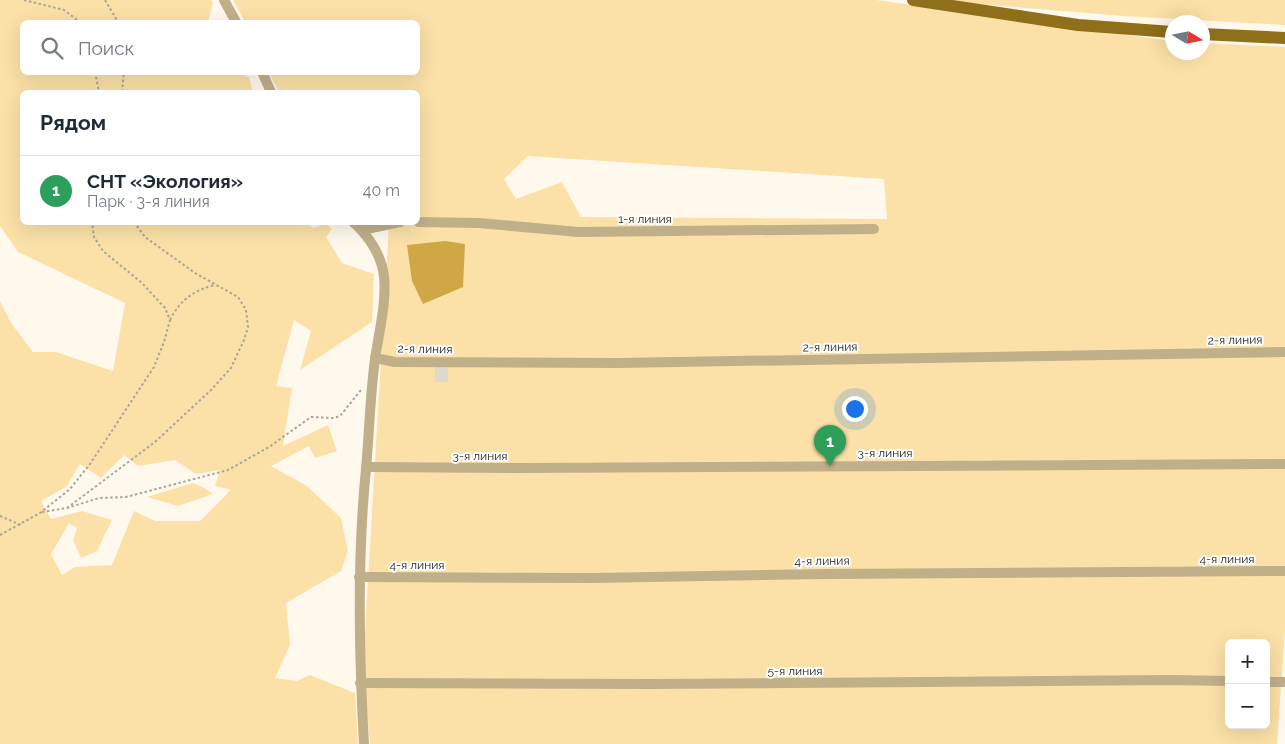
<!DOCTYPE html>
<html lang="ru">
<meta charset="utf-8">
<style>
:root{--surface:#fff;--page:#f6f6f7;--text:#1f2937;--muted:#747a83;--line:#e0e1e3;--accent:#b45309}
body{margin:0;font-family:Raleway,sans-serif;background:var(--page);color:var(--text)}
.controls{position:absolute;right:15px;bottom:15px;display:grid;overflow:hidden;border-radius:8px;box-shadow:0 5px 20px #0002}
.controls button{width:45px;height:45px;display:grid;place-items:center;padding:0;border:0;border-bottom:1px solid var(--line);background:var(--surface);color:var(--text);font:25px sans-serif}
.compass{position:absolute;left:1165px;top:15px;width:45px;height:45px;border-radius:50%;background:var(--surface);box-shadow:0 5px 20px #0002;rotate:100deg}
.you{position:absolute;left:854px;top:408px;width:18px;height:18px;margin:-12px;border:4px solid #fff;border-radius:50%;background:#1a73e8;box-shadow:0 0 0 8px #1a73e833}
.badge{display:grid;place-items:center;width:32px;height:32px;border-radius:50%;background:var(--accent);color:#fff;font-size:16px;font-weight:700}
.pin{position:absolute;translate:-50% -41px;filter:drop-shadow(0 1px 2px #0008)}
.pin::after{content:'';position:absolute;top:26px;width:18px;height:15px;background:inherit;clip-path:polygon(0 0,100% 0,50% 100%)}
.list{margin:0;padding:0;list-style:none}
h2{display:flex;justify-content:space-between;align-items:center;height:65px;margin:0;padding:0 20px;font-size:21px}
h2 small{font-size:16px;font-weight:400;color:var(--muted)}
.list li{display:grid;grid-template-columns:32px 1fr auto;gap:15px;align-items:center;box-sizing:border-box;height:70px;padding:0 20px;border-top:1px solid var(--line)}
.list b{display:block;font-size:19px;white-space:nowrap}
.list p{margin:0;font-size:16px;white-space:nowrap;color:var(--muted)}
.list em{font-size:16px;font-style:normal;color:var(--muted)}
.icon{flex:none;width:28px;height:28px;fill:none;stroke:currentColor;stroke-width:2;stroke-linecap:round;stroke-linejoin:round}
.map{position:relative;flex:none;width:1285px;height:744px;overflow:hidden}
.search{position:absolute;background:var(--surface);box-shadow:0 5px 20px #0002;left:20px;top:20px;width:400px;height:55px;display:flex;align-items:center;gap:12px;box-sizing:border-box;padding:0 18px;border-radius:8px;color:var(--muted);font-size:19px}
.panel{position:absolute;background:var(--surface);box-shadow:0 5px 20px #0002;left:20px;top:90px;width:400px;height:135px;border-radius:8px}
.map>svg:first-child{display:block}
</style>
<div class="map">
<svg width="1285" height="744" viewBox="0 0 1285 744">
<rect width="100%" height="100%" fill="#fff9ed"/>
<g fill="#fbe1a7" fill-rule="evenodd">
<path d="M0,0H211L213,3L208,22H22V72L239,73L249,77L253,92H22V222H304L314,228L326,223L332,229L326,237L342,263L374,274L372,322L300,370L311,331L294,320L276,386L292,388L283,446L328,425L337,451L315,458L309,446L271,466L307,486L341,518L348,551L341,571L286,603L290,645L275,678L297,681L310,675L355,693L358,744H0V301L11,323L33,352H56L113,371L125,303L18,252L0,226ZM124,455L138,466L175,460L196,474L220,470L215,486L231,490L200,521H155L134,511L112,565L75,567L62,575L51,554L69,523L77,528L73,540L81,558L97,551L112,520L82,511L51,519L41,501L66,487L80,464L101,478Z"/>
<path d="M233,0H876L1172,41V52H1202L1203,43L1285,47V629L1277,744H370L363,665L389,223L418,222V92H279L269,73L418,72V22H245ZM528,156L884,179L887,219L581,217L562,182L516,199L504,179ZM1229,643H1266V725H1229Z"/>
<polygon points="946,0 1285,0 1285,25 1124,16 965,3"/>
<polygon points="193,483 204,488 213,494 178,506 147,497"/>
</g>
<polygon fill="#cfa745" points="445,241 465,244 463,287 423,304 412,281 407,245"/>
<rect fill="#dfd9cd" x="435" y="365" width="13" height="17"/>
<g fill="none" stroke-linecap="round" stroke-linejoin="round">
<g stroke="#a8a49b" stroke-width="2" stroke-dasharray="2.5 2.5" stroke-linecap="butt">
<polyline points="24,0 64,10 80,22"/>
<polyline points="105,0 118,22"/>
<polyline points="95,72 99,92"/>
<polyline points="122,92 124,72"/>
<path d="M170,320C180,300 193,291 214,285"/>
<polyline points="67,508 155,442 211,390 231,368 244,340 248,327 246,310 238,297 195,273 145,237 134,222"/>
<polyline points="42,512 67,508 99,498 126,497 228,470 269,447 311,417 333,418 340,416 361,390"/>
<polyline points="0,516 21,525"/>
<polyline points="0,535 40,513 70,489 90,464 154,367 164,342 170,320 165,308 142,283 103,251 94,237 92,222"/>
</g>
<g stroke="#c0af89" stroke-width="10">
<polyline points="224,0 236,22"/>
<polyline points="262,72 271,92"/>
<path d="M353,222C369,236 382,256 384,277C387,304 377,340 374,367C370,401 369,435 366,469C357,560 359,652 364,744"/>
<polyline points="418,222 479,223 578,232 874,229"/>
<polyline points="362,230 400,222"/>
<polyline points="375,358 395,362 618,363 1285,352"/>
<polyline points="366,467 521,468 1285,464"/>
<polyline points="359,577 593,578 828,574 1285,571"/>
<polyline points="1266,682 1285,682"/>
<polyline points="360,683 650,684 1172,680 1229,681"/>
</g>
<g stroke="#8f6f1a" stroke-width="12">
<polyline points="913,0 1078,25 1172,32"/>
<polyline points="1202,34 1285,38"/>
</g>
</g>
<g text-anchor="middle" stroke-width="4" stroke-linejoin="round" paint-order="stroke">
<g font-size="12" fill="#272521" stroke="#fff">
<text x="645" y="223">1-я линия</text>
<text transform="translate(1235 340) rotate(-1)" y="4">2-я линия</text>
<text transform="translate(830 347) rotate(-1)" y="4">2-я линия</text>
<text transform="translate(425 349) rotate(1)" y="4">2-я линия</text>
<text x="885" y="457">3-я линия</text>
<text x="480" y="460">3-я линия</text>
<text x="1227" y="563">4-я линия</text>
<text transform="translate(822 561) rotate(-1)" y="4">4-я линия</text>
<text x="417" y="569">4-я линия</text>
<text x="795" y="675">5-я линия</text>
</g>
</g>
</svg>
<div class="controls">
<button>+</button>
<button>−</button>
</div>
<svg class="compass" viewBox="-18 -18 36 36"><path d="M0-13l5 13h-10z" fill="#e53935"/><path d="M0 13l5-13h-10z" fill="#747a83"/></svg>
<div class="you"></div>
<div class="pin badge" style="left:830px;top:466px;background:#2e9e5b">1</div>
<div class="search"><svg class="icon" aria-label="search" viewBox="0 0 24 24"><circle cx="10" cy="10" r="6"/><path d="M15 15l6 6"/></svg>Поиск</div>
<section class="panel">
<h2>Рядом<small></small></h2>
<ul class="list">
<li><span class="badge" style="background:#2e9e5b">1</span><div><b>СНТ «Экология»</b><p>Парк · 3-я линия</p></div><em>40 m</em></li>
</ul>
</section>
</div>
